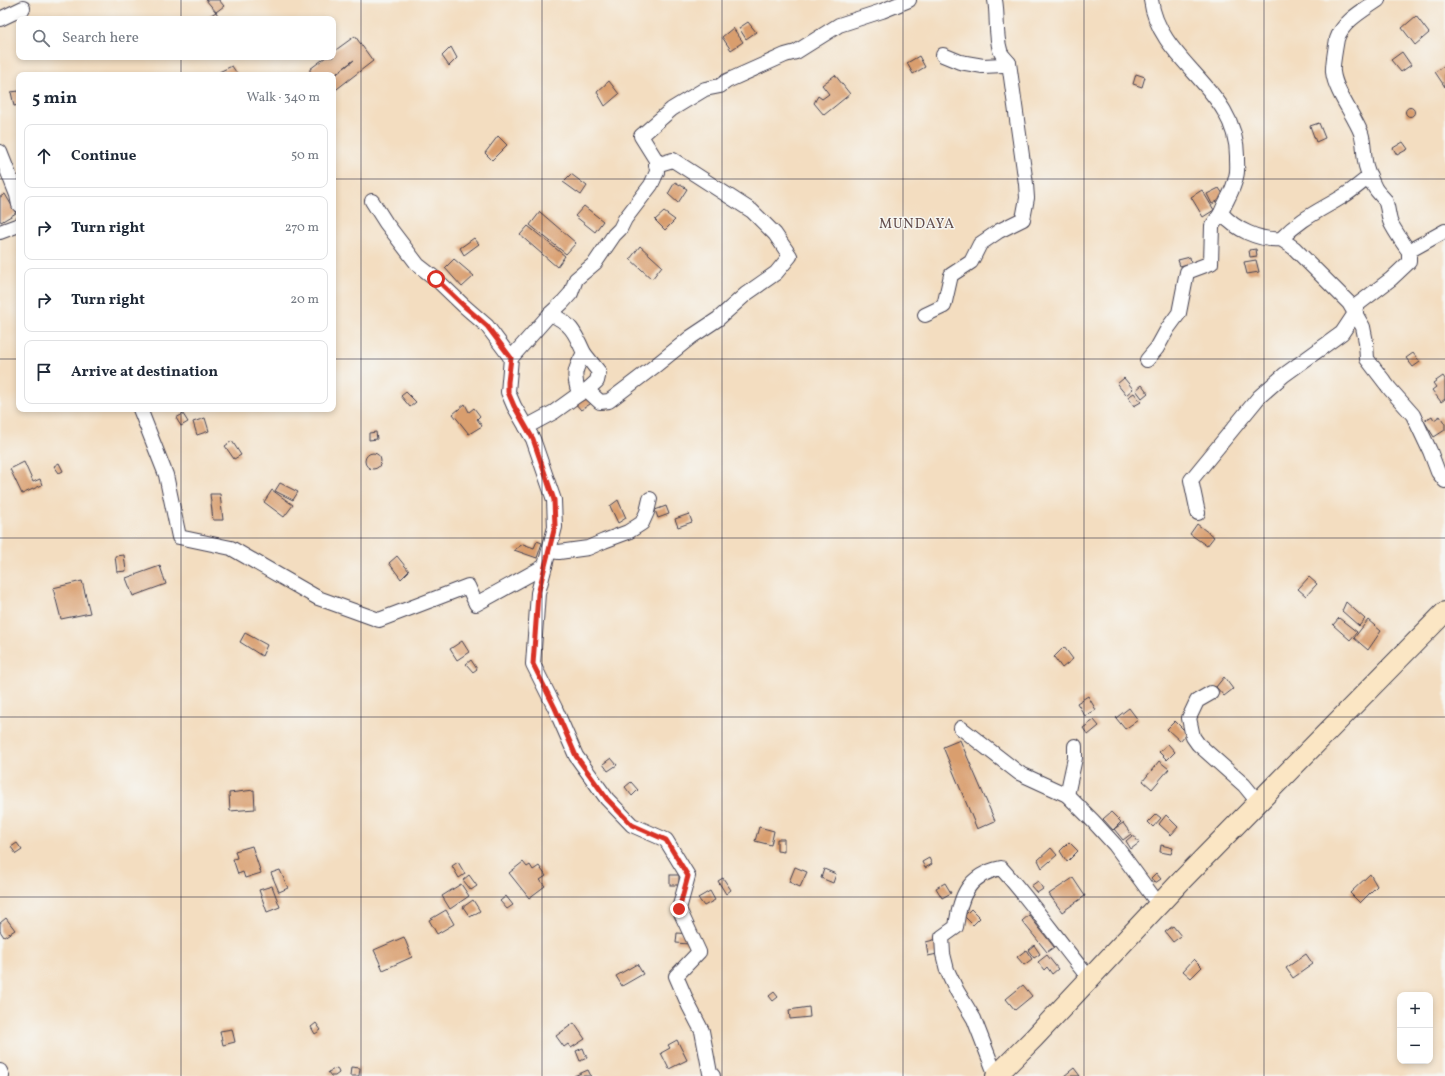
<!DOCTYPE html>
<meta charset="utf-8">
<style>
:root{--surface:#fff;--page:#f6f6f7;--text:#1f2937;--muted:#747a83;--line:#e0e1e3}
body{margin:0;font-family:Vollkorn,serif;background:var(--page);color:var(--text)}
.controls{position:absolute;right:12px;bottom:12px;display:grid;overflow:hidden;border-radius:8px;box-shadow:0 2px 6px #0003}
.controls button{width:36px;height:36px;display:grid;place-items:center;padding:0;border:0;border-bottom:1px solid var(--line);background:var(--surface);color:var(--text);font:20px sans-serif}
.stop{position:absolute;width:12px;height:12px;margin:-9px;border:3px solid #d93025;border-radius:50%;background:#fff}
.stop.end{background:#d93025;border-color:#fff;box-shadow:0 1px 4px #0008}
.list{margin:0;padding:0;list-style:none}
h2{display:flex;justify-content:space-between;align-items:center;height:52px;margin:0;padding:0 16px;font-size:17px}
h2 small{font-size:13px;font-weight:400;color:var(--muted)}
.list li{display:grid;grid-template-columns:26px 1fr auto;gap:12px;align-items:center;box-sizing:border-box;height:64px;margin:0 8px 8px;padding:0 8px;border:1px solid var(--line);border-radius:8px}
.list b{display:block;font-size:15px;white-space:nowrap}
.list em{font-size:13px;font-style:normal;color:var(--muted)}
.icon{flex:none;width:22px;height:22px;fill:none;stroke:currentColor;stroke-width:2;stroke-linecap:round;stroke-linejoin:round}
.map{position:relative;flex:none;width:1445px;height:1076px;overflow:hidden}
.search{position:absolute;background:var(--surface);box-shadow:0 2px 6px #0003;left:16px;top:16px;width:320px;height:44px;display:flex;align-items:center;gap:10px;box-sizing:border-box;padding:0 14px;border-radius:8px;color:var(--muted);font-size:15px}
.panel{position:absolute;background:var(--surface);box-shadow:0 2px 6px #0003;left:16px;top:72px;width:320px;height:340px;border-radius:8px}
.map>svg:first-child{display:block}
</style>
<div class="map">
<svg width="1445" height="1076" viewBox="0 0 1445 1076">
<rect width="100%" height="100%" fill="#f6f6f2"/>
<filter id="ink" filterUnits="userSpaceOnUse"><feTurbulence type="fractalNoise" baseFrequency=".025" numOctaves="2"/><feDisplacementMap in="SourceGraphic" scale="8" xChannelSelector="R" yChannelSelector="G"/><feConvolveMatrix kernelMatrix="1 2 1 2 8 2 1 2 1" color-interpolation-filters="sRGB"/></filter>
<filter id="wash" filterUnits="userSpaceOnUse"><feTurbulence type="fractalNoise" baseFrequency=".012" numOctaves="4" result="noise"/><feDisplacementMap in="SourceGraphic" scale="16" xChannelSelector="R" yChannelSelector="G"/><feGaussianBlur stdDeviation="0.9" result="paint"/><feColorMatrix in="noise" values="0 0 0 0 0 0 0 0 0 0 0 0 0 0 0 0 0 1.4 0 .05"/><feComposite in="paint" operator="in"/></filter>
<g filter="url(#wash)">
<rect width="100%" height="100%" fill="#f3ddc0"/>
<g id="blocks">
<g fill="#d99e6e">
<polygon points="206,0 219,0 224,6 216,12"/>
<polygon points="216,12 220,19 204,19"/>
<polygon points="1416,16 1429,33 1415,45 1402,28"/>
<polygon points="748,22 756,32 746,39 739,28"/>
<polygon points="733,28 743,42 731,50 722,37"/>
<polygon points="355,36 373,61 333,92 333,77 354,60 333,76 310,75 310,69 326,57 333,57 333,52"/>
<polygon points="451,47 457,58 449,66 442,56"/>
<polygon points="1402,52 1411,65 1401,72 1391,60"/>
<polygon points="919,56 925,67 913,74 907,63"/>
<polygon points="1445,65 1445,87 1435,72"/>
<polygon points="232,66 238,75 220,75 219,72"/>
<polygon points="1136,74 1145,77 1142,87 1133,84"/>
<polygon points="835,75 850,94 824,115 814,103 818,96 822,99 829,94 822,85"/>
<polygon points="609,81 619,94 605,106 597,92"/>
<polygon points="19,91 19,105 14,106 11,92"/>
<circle cx="1410" cy="112" r="4.5"/>
<polygon points="1319,123 1325,138 1316,142 1310,126"/>
<polygon points="498,136 507,145 492,160 485,153"/>
<polygon points="1403,142 1408,149 1397,155 1393,148"/>
<polygon points="571,174 587,186 581,195 563,182"/>
<polygon points="675,182 687,189 678,203 668,194"/>
<polygon points="1219,188 1225,197 1212,204 1207,194"/>
<polygon points="1202,190 1214,210 1203,217 1191,197"/>
<polygon points="5,194 16,213 1,222 0,220 0,197"/>
<polygon points="584,206 603,221 595,232 575,216"/>
<polygon points="540,212 576,243 566,254 530,225"/>
<polygon points="664,212 675,220 665,230 655,220"/>
<polygon points="528,226 565,256 557,267 520,235"/>
<polygon points="474,238 479,244 464,255 460,248"/>
<polygon points="640,246 662,266 652,279 630,259"/>
<polygon points="1256,249 1257,256 1250,257 1249,250"/>
<polygon points="1190,257 1191,263 1180,266 1178,260"/>
<polygon points="454,259 474,276 462,287 445,268"/>
<polygon points="1256,260 1259,272 1247,274 1244,262"/>
<polygon points="1413,353 1420,362 1413,367 1406,358"/>
<polygon points="1443,376 1445,379 1445,399 1441,402 1432,390 1436,387 1433,383"/>
<polygon points="1124,378 1133,389 1126,395 1117,384"/>
<polygon points="1142,385 1148,393 1142,398 1136,390"/>
<polygon points="406,392 416,402 410,407 401,396"/>
<polygon points="1134,393 1141,402 1134,406 1128,397"/>
<polygon points="586,394 593,402 581,410 574,402"/>
<polygon points="465,404 469,412 474,408 480,416 477,419 482,426 469,434 453,414"/>
<polygon points="183,414 188,422 181,426 176,418"/>
<polygon points="1432,416 1434,420 1440,416 1445,424 1445,430 1434,437 1424,421"/>
<polygon points="205,418 209,431 197,435 193,422"/>
<polygon points="376,432 377,439 369,440 369,433"/>
<polygon points="232,441 241,455 234,459 225,446"/>
<circle cx="373" cy="461" r="8"/>
<polygon points="24,462 33,482 40,479 42,485 22,494 10,469"/>
<polygon points="59,463 63,471 59,473 54,466"/>
<polygon points="280,483 298,492 293,500 275,491"/>
<polygon points="272,490 293,505 284,517 264,502"/>
<polygon points="210,494 220,494 223,520 213,520"/>
<polygon points="618,500 626,518 618,523 610,506"/>
<polygon points="666,506 669,514 658,518 655,510"/>
<polygon points="689,514 692,522 678,527 675,519"/>
<polygon points="1197,524 1214,537 1207,546 1190,534"/>
<polygon points="537,541 542,543 537,558 514,550 523,544 534,548"/>
<polygon points="124,555 126,571 117,572 115,556"/>
<polygon points="397,556 409,571 401,579 389,563"/>
<polygon points="160,566 166,584 133,596 126,578"/>
<polygon points="1309,577 1317,584 1306,596 1298,589"/>
<polygon points="82,581 90,613 61,619 53,588"/>
<polygon points="1346,602 1365,619 1359,626 1342,611"/>
<polygon points="1339,618 1357,632 1350,640 1333,625"/>
<polygon points="1368,620 1381,631 1368,650 1354,638"/>
<polygon points="245,633 267,645 262,656 240,642"/>
<polygon points="462,641 469,652 457,660 450,649"/>
<polygon points="1064,647 1073,659 1062,668 1054,657"/>
<polygon points="471,660 477,669 473,672 466,664"/>
<polygon points="1224,677 1233,689 1224,696 1216,687"/>
<polygon points="1088,696 1096,710 1085,716 1077,703"/>
<polygon points="1129,708 1138,720 1125,729 1116,718"/>
<polygon points="1094,720 1099,726 1088,735 1083,728"/>
<polygon points="1175,721 1187,733 1180,741 1167,729"/>
<polygon points="960,740 995,821 977,829 943,747"/>
<polygon points="1168,744 1175,752 1167,760 1159,752"/>
<polygon points="611,758 617,765 608,771 603,764"/>
<polygon points="1159,761 1169,769 1152,789 1143,781"/>
<polygon points="631,782 638,790 632,796 625,787"/>
<polygon points="254,790 255,809 230,811 229,793"/>
<polygon points="1111,812 1121,822 1113,830 1103,819"/>
<polygon points="1156,814 1161,818 1153,827 1148,822"/>
<polygon points="1166,815 1178,827 1171,835 1159,824"/>
<polygon points="1123,823 1131,834 1123,840 1114,829"/>
<polygon points="759,827 774,831 771,845 755,841"/>
<polygon points="1133,835 1139,843 1131,849 1126,841"/>
<polygon points="777,839 784,839 784,852 777,851"/>
<polygon points="1069,842 1078,851 1067,862 1060,851"/>
<polygon points="17,843 22,850 16,854 11,847"/>
<polygon points="1161,845 1173,848 1171,854 1160,852"/>
<polygon points="252,846 261,873 245,878 243,872 238,874 233,859 237,858 235,851"/>
<polygon points="1051,848 1057,855 1042,868 1038,860"/>
<polygon points="929,858 932,864 925,868 922,862"/>
<polygon points="458,862 465,874 459,878 452,866"/>
<polygon points="523,862 527,867 530,865 533,870 539,866 546,876 540,880 545,886 529,898 509,873"/>
<polygon points="795,867 807,872 800,887 789,882"/>
<polygon points="824,869 836,874 833,883 821,878"/>
<polygon points="280,870 288,888 279,892 271,873"/>
<polygon points="1156,873 1161,879 1155,883 1151,878"/>
<polygon points="1370,874 1377,886 1360,903 1350,893"/>
<polygon points="469,875 477,886 471,890 463,880"/>
<rect x="670" y="875" width="9" height="10"/>
<polygon points="723,878 731,890 726,894 718,881"/>
<polygon points="1073,878 1085,896 1062,912 1049,894"/>
<polygon points="1038,881 1043,889 1037,893 1031,886"/>
<polygon points="945,883 951,893 942,898 936,888"/>
<polygon points="461,884 469,896 450,909 442,896"/>
<polygon points="272,886 280,907 267,912 259,890"/>
<polygon points="710,891 715,900 704,906 698,898"/>
<polygon points="506,896 513,905 507,909 500,901"/>
<polygon points="473,900 480,911 470,917 463,907"/>
<polygon points="971,909 980,918 973,925 964,916"/>
<polygon points="446,910 454,924 437,934 429,920"/>
<polygon points="1029,915 1054,947 1047,952 1022,921"/>
<polygon points="6,918 15,930 4,937 0,931 0,923"/>
<polygon points="1173,926 1181,936 1173,942 1165,932"/>
<polygon points="677,933 689,934 689,944 676,943"/>
<polygon points="404,937 412,957 383,970 374,950"/>
<polygon points="937,939 942,953 928,956 926,942"/>
<polygon points="1034,945 1040,954 1034,958 1028,950"/>
<polygon points="1026,950 1032,959 1024,965 1017,957"/>
<polygon points="1306,954 1313,964 1293,978 1286,968"/>
<polygon points="1047,955 1058,969 1052,974 1047,967 1044,970 1038,962"/>
<polygon points="1194,959 1202,967 1191,978 1183,971"/>
<polygon points="637,964 643,974 622,986 616,976"/>
<polygon points="1023,985 1032,996 1015,1010 1006,999"/>
<polygon points="774,992 778,997 773,1001 769,996"/>
<polygon points="809,1007 810,1017 790,1019 789,1010"/>
<polygon points="316,1023 321,1030 315,1034 311,1027"/>
<polygon points="574,1023 585,1039 571,1048 568,1044 564,1047 556,1036"/>
<polygon points="232,1029 235,1042 223,1045 220,1031"/>
<polygon points="677,1040 687,1060 669,1069 661,1053 670,1048 668,1045"/>
<polygon points="583,1048 587,1058 580,1061 576,1051"/>
<polygon points="351,1067 360,1068 359,1076 350,1076"/>
<polygon points="337,1068 339,1073 335,1076 331,1076 328,1072"/>
<polygon points="1074,1068 1080,1076 1064,1076"/>
<polygon points="588,1070 591,1076 574,1076"/>
</g>
</g>
</g>
<g filter="url(#ink)">
<use href="#blocks" fill-opacity="0" stroke="#413e4f" stroke-width="1"/>
<g fill="none" stroke-linecap="round" stroke-linejoin="round">
<defs>
<g id="minor">
<path d="M1151,0C1159,63 1239,89 1237,159C1237,165 1238,171 1236,177C1233,192 1226,200 1221,213C1235,229 1259,241 1281,239C1300,219 1319,211 1342,197C1352,191 1361,183 1370,176"/>
<polyline points="0,19 23,8"/>
<polyline points="943,55 960,62 983,66 1003,65 1009,63"/>
<polyline points="0,152 17,195 19,205"/>
<polyline points="372,201 386,223 418,265 436,279 463,305 487,326 511,358"/>
<polyline points="0,232 19,225"/>
<polyline points="1281,239 1294,248 1349,303 1363,327 1366,342 1367,359 1390,389 1413,415 1430,451 1438,472 1445,481"/>
<polyline points="1409,251 1445,231"/>
<path d="M1353,308L1391,279L1409,262V251C1406,248 1391,225 1390,221C1388,214 1388,207 1385,200C1382,196 1378,193 1375,188C1372,182 1368,173 1366,166C1363,155 1365,144 1361,133C1354,115 1335,91 1333,72C1332,67 1336,45 1337,39C1343,21 1364,10 1378,0"/>
<path d="M925,315L944,306L951,275L971,262L980,244L999,231L1023,219L1027,198L1026,184L1009,63C1006,59 1001,55 1000,50C995,34 998,16 995,0"/>
<polyline points="1147,360 1157,348 1168,328 1179,313 1187,272 1211,263 1212,226 1221,213"/>
<polyline points="587,390 600,402 609,401 655,366 691,337 718,319 746,294 776,273 790,256 775,234 752,211 673,160 656,165"/>
<polyline points="579,394 587,390 597,381 599,372 584,353"/>
<polyline points="140,409 166,475 179,537 231,548 318,598 379,620 468,586 476,604 545,566"/>
<path d="M526,427L554,412L579,394C573,374 574,371 584,353C575,333 571,323 550,314"/>
<polyline points="1198,513 1191,480 1259,397 1284,375 1342,333 1356,312"/>
<polyline points="549,551 559,552 588,548 604,541 628,532 642,523 647,512 650,499"/>
<polyline points="1211,693 1197,701 1189,718 1193,737 1198,744 1244,785 1258,802"/>
<polyline points="961,728 1019,773 1067,795 1093,821 1115,845 1159,905"/>
<polyline points="1067,795 1075,758 1075,746"/>
<polyline points="0,1071 2,1076"/>
<polyline points="713,1076 710,1073 702,1031 689,1006 676,976 699,952 679,909 688,876 666,840 632,825 607,799 576,756 555,708 533,664 538,593 555,527 554,500 533,439 514,406 508,392 511,358 550,314 563,302 571,293 576,279 595,263 614,235 620,229 625,219 651,185 657,172 656,160 641,136 672,109 705,89 720,86 727,81 785,55 796,52 839,25 882,11 909,0"/>
<path d="M996,1076L974,1019L957,991L947,970L943,954L942,937L956,927C960,896 968,875 1001,868C1033,903 1059,942 1089,978"/>
</g>
<polyline id="secondary" points="996,1076 1034,1038 1182,880 1445,612"/>
</defs>
<use href="#minor" stroke="#413e4f" stroke-width="16"/>
<use href="#secondary" stroke="#413e4f" stroke-width="22"/>
<use href="#minor" stroke="#fff" stroke-width="14"/>
<use href="#secondary" stroke="#fbe6c4" stroke-width="20"/>
</g>
</g>
<g fill="none" stroke-linecap="round" stroke-linejoin="round" filter="url(#ink)">
<polyline stroke="#d93025" stroke-width="5" points="436,279 463,305 487,326 511,358 508,382 508,392 514,406 533,439 554,500 555,526 538,594 533,664 555,708 576,756 607,799 632,825 666,840 688,876 679,909"/>
</g>
<path fill="none" stroke="#22223b" stroke-width="1" stroke-opacity="0.55" d="M181,0V19M361,0V1076M542,0V1076M722,0V1076M903,0V1076M1084,0V1076M1264,0V1076M181,57V75M0,179H19M333,179H1445M0,359H19M333,359H1445M181,409V1076M0,538H1445M0,717H1445M0,897H1445"/>
<g text-anchor="middle" stroke-width="3" stroke-linejoin="round" paint-order="stroke">
<g font-size="14" letter-spacing="1" fill="#624d4d" stroke="#f6f6f2">
<text x="917" y="228">MUNDAYA</text>
</g>
</g>
</svg>
<div class="controls">
<button>+</button>
<button>−</button>
</div>
<div class="stop" style="left:436px;top:279px"></div>
<div class="stop end" style="left:679px;top:909px"></div>
<div class="search"><svg class="icon" aria-label="search" viewBox="0 0 24 24"><circle cx="10" cy="10" r="6"/><path d="M15 15l6 6"/></svg>Search here</div>
<section class="panel">
<h2>5 min<small>Walk · 340 m</small></h2>
<ul class="list">
<li><svg class="icon" aria-label="ahead" viewBox="0 0 24 24"><path d="M12 20V5M6 11l6-6 6 6"/></svg><div><b>Continue</b></div><em>50 m</em></li>
<li><svg class="icon" aria-label="right" viewBox="0 0 24 24"><path d="M7 20v-9h11M14 6l5 5-5 5"/></svg><div><b>Turn right</b></div><em>270 m</em></li>
<li><svg class="icon" aria-label="right" viewBox="0 0 24 24"><path d="M7 20v-9h11M14 6l5 5-5 5"/></svg><div><b>Turn right</b></div><em>20 m</em></li>
<li><svg class="icon" aria-label="arrive" viewBox="0 0 24 24"><path d="M6 21V4h12l-3 4 3 4H6"/></svg><div><b>Arrive at destination</b></div></li>
</ul>
</section>
</div>
